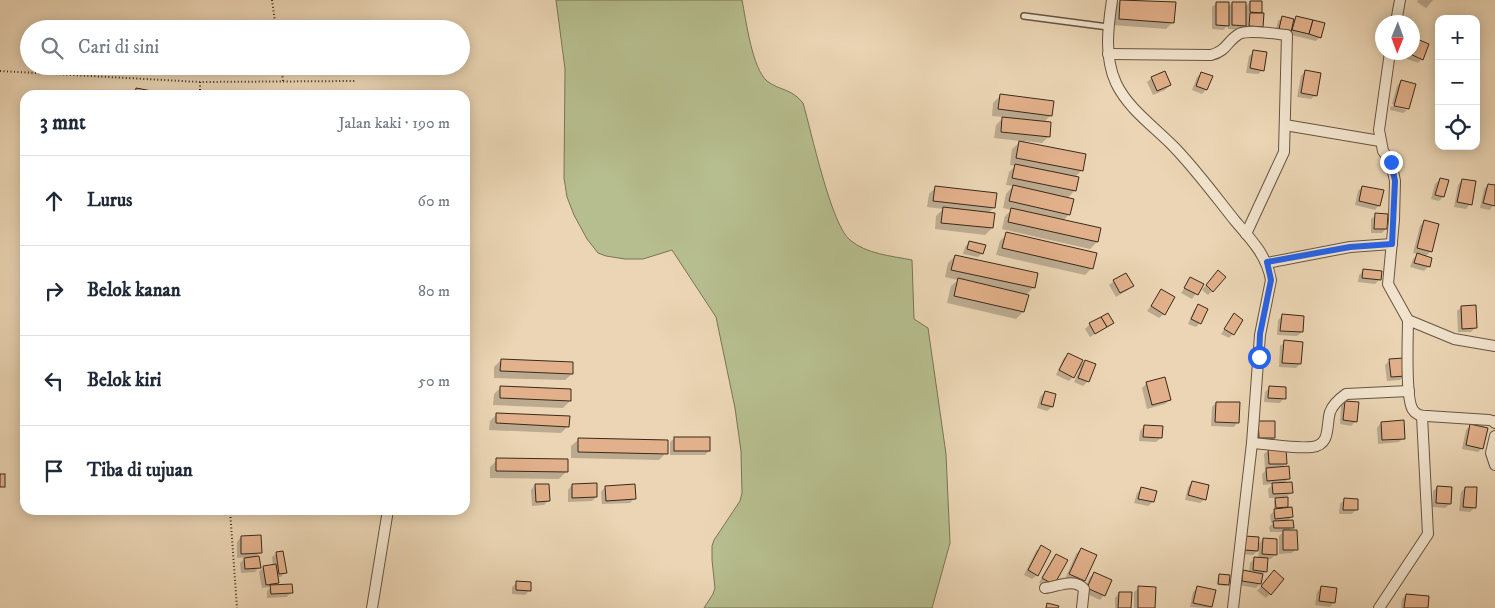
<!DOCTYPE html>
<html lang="id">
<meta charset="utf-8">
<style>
:root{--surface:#fff;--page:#f2f2f3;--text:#1f2937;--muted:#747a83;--line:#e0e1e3}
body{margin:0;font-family:"IM FELL DW Pica",serif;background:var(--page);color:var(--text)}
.controls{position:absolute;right:15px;top:15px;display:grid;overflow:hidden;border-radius:10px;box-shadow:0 2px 12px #0003}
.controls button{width:45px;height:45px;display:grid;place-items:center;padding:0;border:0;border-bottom:1px solid var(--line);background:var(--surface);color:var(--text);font:25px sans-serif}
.compass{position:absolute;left:1375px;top:15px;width:45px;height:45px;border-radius:50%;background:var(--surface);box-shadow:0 2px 12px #0003;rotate:181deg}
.stop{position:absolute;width:15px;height:15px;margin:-11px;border:4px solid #2563eb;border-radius:50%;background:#fff}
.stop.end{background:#2563eb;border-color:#fff;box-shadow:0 1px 5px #0008}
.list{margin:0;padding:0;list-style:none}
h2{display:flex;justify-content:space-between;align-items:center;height:65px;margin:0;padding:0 20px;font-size:21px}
h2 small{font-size:16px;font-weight:400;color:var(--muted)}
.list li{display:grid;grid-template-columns:32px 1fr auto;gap:15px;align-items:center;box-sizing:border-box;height:90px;padding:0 20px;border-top:1px solid var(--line)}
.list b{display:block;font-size:19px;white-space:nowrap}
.list em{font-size:16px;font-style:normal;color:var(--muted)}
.icon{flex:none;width:28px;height:28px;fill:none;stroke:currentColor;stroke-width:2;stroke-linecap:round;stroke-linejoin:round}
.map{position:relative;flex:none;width:1495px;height:608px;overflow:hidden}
.search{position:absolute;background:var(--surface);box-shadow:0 2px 12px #0003;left:20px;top:20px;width:450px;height:55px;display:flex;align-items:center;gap:12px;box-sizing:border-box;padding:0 18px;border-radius:28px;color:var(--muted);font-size:19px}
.panel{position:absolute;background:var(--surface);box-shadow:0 2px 12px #0003;left:20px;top:90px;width:450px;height:425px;border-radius:15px}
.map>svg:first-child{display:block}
</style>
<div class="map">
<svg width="1495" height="608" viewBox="0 0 1495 608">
<rect width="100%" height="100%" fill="#ebd5b4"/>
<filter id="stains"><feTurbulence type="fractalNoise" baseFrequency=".004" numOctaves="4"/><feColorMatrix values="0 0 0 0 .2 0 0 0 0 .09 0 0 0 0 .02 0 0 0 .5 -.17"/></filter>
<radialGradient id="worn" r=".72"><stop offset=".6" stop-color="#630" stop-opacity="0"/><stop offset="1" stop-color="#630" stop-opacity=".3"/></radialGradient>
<path fill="#b6bd8e" stroke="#787454" d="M556,0H742C746,20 752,68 767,81C780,91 791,88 803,103C811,130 831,225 850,240C866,254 892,256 912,260L914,319L928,328L946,454L950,543L932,608H704L713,594L715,588L712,560V546L714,540L740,501L742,493L741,451L735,408L716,317L672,250L643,259H625L606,256L598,253L587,239L574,215L567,197L564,178L565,69Z"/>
<g fill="#0003">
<polygon points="1120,0 1174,3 1173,22 1166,29 1112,25 1114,6"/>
<polygon points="1418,0 1433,0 1426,8 1417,2"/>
<polygon points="1250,2 1261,2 1262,26 1258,31 1245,30 1246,24 1240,30 1228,29 1228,25 1223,30 1212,29 1212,7 1217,3 1228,8 1232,3 1245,7"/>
<polygon points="1283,17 1294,20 1296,17 1320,37 1316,41 1287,34 1275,33 1278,21"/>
<polygon points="1254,52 1263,70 1258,74 1246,73 1249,56"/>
<polygon points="1404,52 1412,52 1422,59 1418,63 1402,57"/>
<polygon points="1305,71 1316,95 1311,99 1297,97 1301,76"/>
<polygon points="1202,73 1211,77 1206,90 1202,94 1192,90 1197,77"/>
<polygon points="1152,78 1170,85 1165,90 1153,95 1147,82"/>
<polygon points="1401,81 1414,85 1407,110 1407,108 1392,104 1397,86"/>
<polygon points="1000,96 1051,115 1044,122 1049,136 1042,143 1025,141 1024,143 1081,171 1075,177 1075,190 1067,199 1069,214 1063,221 1097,242 1090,249 1002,229 1005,216 1012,210 1003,208 1006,194 1013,186 1006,185 1009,172 1015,166 1010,165 1012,149 1021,141 994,138 996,125 1004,117 992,116 993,103"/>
<polygon points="1391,106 1407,110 1403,113 1390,110"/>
<polygon points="1440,179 1443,197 1439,201 1431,199 1435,184"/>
<polygon points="1462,180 1470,204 1466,209 1454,207 1458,185"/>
<polygon points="1488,185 1495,187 1495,202 1490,210 1480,208 1484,189"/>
<polygon points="936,187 994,207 988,214 992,228 985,235 935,229 936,216 943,209 927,207 929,194"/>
<polygon points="1362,187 1379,205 1375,210 1355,205 1358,191"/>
<polygon points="1376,215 1386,229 1382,233 1371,233 1371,219"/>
<polygon points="1424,221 1431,251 1425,257 1428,267 1424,271 1410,267 1413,259 1418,254 1413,253 1420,226"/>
<polygon points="1007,234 1092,268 1085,275 996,255 1000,241"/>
<polygon points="969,242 982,253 978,257 963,254 965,247"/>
<polygon points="955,256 1034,287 1026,295 1023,312 1016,319 947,303 951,286 958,280 945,277 948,263"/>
<polygon points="1363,271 1379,280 1375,284 1358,282 1359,275"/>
<polygon points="1214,276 1212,291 1208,295 1202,290"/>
<polygon points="1191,279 1202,285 1192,299 1181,293"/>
<polygon points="1114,281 1132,286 1128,290 1116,297 1109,285"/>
<polygon points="1162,290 1164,314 1159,318 1147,311"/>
<polygon points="1198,306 1200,323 1196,327 1188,324 1194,310"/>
<polygon points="1462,307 1476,327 1471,332 1458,332 1457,311"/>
<polygon points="1234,315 1233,334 1229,338 1221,334"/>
<polygon points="1282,316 1302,332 1297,336 1277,335 1278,320"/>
<polygon points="1090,324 1103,329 1090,337 1085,329"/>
<polygon points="1285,342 1300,364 1296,368 1279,367 1280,346"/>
<polygon points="1068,354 1073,377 1069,381 1056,375 1063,359"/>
<polygon points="501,360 572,374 565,380 494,378 494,367"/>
<polygon points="1390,360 1405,375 1400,380 1387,381 1385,365"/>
<polygon points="1085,361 1088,381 1083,386 1074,382 1080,369 1078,368"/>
<polygon points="1164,379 1170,400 1165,404 1147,409 1142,388 1146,384"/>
<polygon points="501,387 570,401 563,408 493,405 494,394"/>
<polygon points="1269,388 1284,398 1280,403 1264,402 1265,392"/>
<polygon points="1045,392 1052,407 1047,411 1037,408 1040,397"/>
<polygon points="1346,402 1356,421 1351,426 1340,424 1341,406"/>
<polygon points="1216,403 1238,422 1234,427 1211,426 1212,407"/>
<polygon points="497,414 568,426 561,433 489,430 490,421"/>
<polygon points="1259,423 1274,438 1269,442 1255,442"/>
<polygon points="1381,423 1403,438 1399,442 1378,444 1377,428"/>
<polygon points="1471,425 1482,448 1478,452 1462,449 1466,430"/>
<polygon points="1144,426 1161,438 1156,442 1139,441 1140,431"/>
<polygon points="675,438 709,451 705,455 670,455 670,442"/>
<polygon points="578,440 666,453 659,460 571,458 571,446"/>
<polygon points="1269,450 1286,463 1281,468 1288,479 1283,484 1292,492 1286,497 1287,507 1284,509 1292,517 1286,522 1292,527 1288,531 1296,549 1292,553 1279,554 1279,536 1283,532 1270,532 1269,527 1274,522 1271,523 1270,515 1274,511 1274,501 1277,498 1269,498 1268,489 1273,484 1263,485 1262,474 1268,468 1265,468 1264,454"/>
<polygon points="497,460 566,472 559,479 490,478 490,467"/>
<polygon points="1192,482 1205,499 1200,503 1185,500 1188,487"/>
<polygon points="535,485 549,500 544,505 532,506 531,490"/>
<polygon points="572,485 596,497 592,501 568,502 568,490"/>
<polygon points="605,487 634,499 630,503 602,504 601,492"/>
<polygon points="1438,487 1450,504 1445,508 1432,507 1433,491"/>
<polygon points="1465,488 1475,507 1470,512 1459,511 1461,492"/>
<polygon points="1141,489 1155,492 1153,502 1148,506 1134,503 1137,493"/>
<polygon points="1344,500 1357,509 1352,514 1339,514 1340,504"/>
<polygon points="241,537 260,552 255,558 259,567 255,572 241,573 240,563 247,557 237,558 237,542"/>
<polygon points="1263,539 1276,554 1271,559 1267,559 1266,571 1261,576 1260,583 1256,588 1238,585 1239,576 1244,572 1249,573 1250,563 1255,558 1258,559 1259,549 1253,555 1240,554 1241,541 1258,545"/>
<polygon points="1041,547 1037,575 1032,579 1024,575 1036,551"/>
<polygon points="1081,549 1095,556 1084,580 1079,585 1065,579 1076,554"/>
<polygon points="277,553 285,572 281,577 277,577 278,582 274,586 291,592 287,597 267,598 267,591 271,587 262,588 259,572 263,567 273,566 272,557"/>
<polygon points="1056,555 1049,588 1039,583 1052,560"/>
<polygon points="1095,573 1104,595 1100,600 1083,592 1090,577"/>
<polygon points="1220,575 1228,584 1226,586 1217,585 1218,577"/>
<polygon points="1270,576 1270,594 1266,598 1257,591"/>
<polygon points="517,582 530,590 525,595 512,594 512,587"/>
<polygon points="1198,587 1211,607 1210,608 1190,607 1193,592"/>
<polygon points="1321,587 1334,602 1330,607 1315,605 1317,592"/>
<polygon points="1139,588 1154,608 1134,608 1134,592"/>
<polygon points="1119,593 1130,608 1115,608 1115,598"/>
<polygon points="1406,595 1427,608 1401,608 1402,599"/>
</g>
<g fill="#e2b08a" stroke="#392a19">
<polygon points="1120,0 1176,2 1174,23 1119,19"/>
<polygon points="1250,1 1262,1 1262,13 1250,12"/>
<polygon points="1216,2 1229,2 1229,26 1216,25"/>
<polygon points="1232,2 1246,2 1246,26 1232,25"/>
<polygon points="1250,13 1264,13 1263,27 1249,26"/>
<polygon points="1282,16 1294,19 1291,32 1279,29"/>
<polygon points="1296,16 1313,20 1309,34 1292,30"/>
<polygon points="1313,20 1325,23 1321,38 1309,34"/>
<polygon points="1412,37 1429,44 1423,60 1406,52 1412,52"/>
<polygon points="1253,50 1267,52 1264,71 1250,68"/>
<polygon points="1305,70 1321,73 1317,96 1301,93"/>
<polygon points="1165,71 1171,85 1157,91 1151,77"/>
<polygon points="1201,72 1213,76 1207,90 1196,86"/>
<polygon points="1401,80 1416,84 1409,109 1394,106"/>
<polygon points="136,88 152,91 152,95 135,95"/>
<polygon points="1000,94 1054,101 1052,116 998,109"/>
<polygon points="1002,117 1051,122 1050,137 1001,132"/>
<polygon points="1019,141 1086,154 1083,171 1016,158"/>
<polygon points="1015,164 1079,177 1076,191 1012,178"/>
<polygon points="1440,178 1449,180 1444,197 1435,195"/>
<polygon points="1462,179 1476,181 1472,205 1457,202"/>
<polygon points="1488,184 1495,185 1495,206 1483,203"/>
<polygon points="1013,185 1074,199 1070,215 1009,201"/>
<polygon points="935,186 997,193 995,208 933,201"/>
<polygon points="1362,186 1384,190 1380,206 1359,201"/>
<polygon points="943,207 995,213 993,228 941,223"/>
<polygon points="1011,208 1101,228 1098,242 1008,222"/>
<polygon points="1375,213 1388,214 1387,229 1374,229"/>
<polygon points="1424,220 1439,224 1432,252 1417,248"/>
<polygon points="1006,232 1097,253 1093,269 1002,248"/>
<polygon points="969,241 986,245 983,254 967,249"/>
<polygon points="1417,253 1432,258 1430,267 1414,263"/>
<polygon points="955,255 1038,273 1035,288 951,270"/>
<polygon points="1363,269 1382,271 1381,280 1362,278"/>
<polygon points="1218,270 1226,277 1213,292 1206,285"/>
<polygon points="1126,273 1134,286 1120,293 1113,280"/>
<polygon points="1190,277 1204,284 1198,295 1184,288"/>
<polygon points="958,278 1029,295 1024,312 954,296"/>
<polygon points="1161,289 1175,297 1165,315 1151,306"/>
<polygon points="1198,304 1208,309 1201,324 1191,319"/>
<polygon points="1476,305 1477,328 1462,329 1461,306"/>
<polygon points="1108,313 1114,323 1107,327 1101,317"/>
<polygon points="1234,313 1243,320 1234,335 1224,329"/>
<polygon points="1282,314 1304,316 1303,332 1280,331"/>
<polygon points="1101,317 1107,327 1095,334 1089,323"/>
<polygon points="1284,340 1303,342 1301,364 1282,363"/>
<polygon points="1068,353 1083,360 1074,378 1059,370"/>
<polygon points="1404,358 1406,376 1391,377 1389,359"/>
<polygon points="501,359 573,362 573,374 500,371"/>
<polygon points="1085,360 1096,364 1089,382 1078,378"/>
<polygon points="1165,377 1171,400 1152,405 1146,382"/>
<polygon points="500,386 571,389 571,401 500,398"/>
<polygon points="1269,386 1286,387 1286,399 1268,398"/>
<polygon points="1045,391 1056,394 1053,407 1041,404"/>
<polygon points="1345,401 1359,402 1357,422 1343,420"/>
<polygon points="1216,402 1240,402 1239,423 1215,422"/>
<polygon points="496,413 570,416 569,427 496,423"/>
<polygon points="1404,420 1405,439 1382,440 1381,422"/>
<polygon points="1258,421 1275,421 1275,438 1259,438"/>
<polygon points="1470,424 1488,428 1483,449 1466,445"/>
<polygon points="1144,425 1163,426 1162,438 1143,437"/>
<rect x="674" y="437" width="36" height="14"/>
<polygon points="578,438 668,440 668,454 578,452"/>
<polygon points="1286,448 1287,464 1269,464 1268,449"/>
<polygon points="496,458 568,459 568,472 496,471"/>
<polygon points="1289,466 1290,479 1267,481 1266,468"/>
<rect x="0" y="474" width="5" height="13"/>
<polygon points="1192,481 1209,485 1206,500 1188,495"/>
<polygon points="1292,482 1293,493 1273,494 1272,483"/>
<polygon points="597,483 597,497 572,498 572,484"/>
<polygon points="535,484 549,484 550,501 536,502"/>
<polygon points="635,484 636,499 606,501 605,486"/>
<polygon points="1437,486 1452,487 1451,504 1436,503"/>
<polygon points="1141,487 1157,491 1154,502 1138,499"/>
<polygon points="1465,487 1477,487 1476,508 1463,507"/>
<polygon points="1288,497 1288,507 1276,508 1275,498"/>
<polygon points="1344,498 1358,499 1358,510 1343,510"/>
<polygon points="1292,507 1293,517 1275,519 1274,509"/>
<polygon points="1293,520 1294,528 1274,528 1273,521"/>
<polygon points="1283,530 1297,530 1298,550 1283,550"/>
<polygon points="261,535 262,553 241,554 241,536"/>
<polygon points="1245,536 1259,537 1258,551 1244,550"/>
<polygon points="1263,538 1277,539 1277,555 1262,554"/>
<polygon points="1041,545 1051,551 1038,576 1028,570"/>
<polygon points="1081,548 1097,555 1085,581 1069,574"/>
<polygon points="283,551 287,573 279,574 276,552"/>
<polygon points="1056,554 1068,560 1054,585 1042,578"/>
<polygon points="259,556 261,568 245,569 244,558"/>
<polygon points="1254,557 1268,558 1267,572 1253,570"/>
<polygon points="276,564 279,583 266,585 263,566"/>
<polygon points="1243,570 1263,574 1261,584 1242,581"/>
<polygon points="1274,570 1284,579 1271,595 1261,586"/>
<polygon points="1094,572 1112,580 1105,596 1087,588"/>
<polygon points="1219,574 1230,575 1229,585 1218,584"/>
<polygon points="516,581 531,582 531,591 516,590"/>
<polygon points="292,584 293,593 271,594 270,585"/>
<polygon points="1138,586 1156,587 1155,608 1138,608"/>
<polygon points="1197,586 1216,590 1212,607 1193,603"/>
<polygon points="1321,586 1337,588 1335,603 1319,601"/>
<polygon points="1119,592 1132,592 1131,608 1118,608"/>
<polygon points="1406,594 1429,596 1428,608 1404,608"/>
<polygon points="1047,603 1059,606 1058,608 1046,608"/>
</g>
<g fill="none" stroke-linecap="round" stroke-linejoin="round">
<defs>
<polyline id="lane" points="1024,16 1108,27"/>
<g id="street">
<path d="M1112,0C1108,27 1104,57 1116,83C1128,109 1156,128 1175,148C1197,171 1216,197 1236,222C1251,239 1267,256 1271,280L1260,335L1252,443L1233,608"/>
<polyline points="1396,22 1400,0"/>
<polyline points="1390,52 1379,130 1383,151 1391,162 1395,181 1394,220 1388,284 1408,320 1454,339 1495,346"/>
<path d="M1108,54L1211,55C1227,51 1227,41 1239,34C1249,29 1275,34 1287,35L1284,152L1246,234"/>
<polyline points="1285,125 1380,141"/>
<polyline points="1267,263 1350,247 1392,244"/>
<path d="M1408,320C1408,337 1405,399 1413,410C1416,415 1421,416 1427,416L1489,420L1493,421L1495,423"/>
<polyline points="1495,436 1491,453 1495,465"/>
<path d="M1252,443C1271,444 1293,449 1312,447C1331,445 1326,426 1330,412C1333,404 1339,399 1346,394L1409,391"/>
<path d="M1045,588C1057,587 1074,577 1084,589L1082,608"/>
<polyline points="372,608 388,510"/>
<polyline points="1379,608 1428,534 1422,416"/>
</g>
</defs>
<use href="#lane" stroke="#665540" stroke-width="8"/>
<use href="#street" stroke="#665540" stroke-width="12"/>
<g stroke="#392a19" stroke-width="2" stroke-dasharray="1 2.5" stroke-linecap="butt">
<polyline points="272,0 276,29"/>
<polyline points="281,66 283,81"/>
<polyline points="0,71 200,82 355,81"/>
<polyline points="200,82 200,95"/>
<polyline points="230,510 237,608"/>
</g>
<use href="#lane" stroke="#f2e4ce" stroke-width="5"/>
<use href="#street" stroke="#f2e4ce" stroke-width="10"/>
</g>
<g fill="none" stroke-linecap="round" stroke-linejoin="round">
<polyline stroke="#2563eb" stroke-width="6" points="1259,357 1260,334 1271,280 1267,262 1350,247 1392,244 1395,181 1391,162"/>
</g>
<rect width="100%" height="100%" filter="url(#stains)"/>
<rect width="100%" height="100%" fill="url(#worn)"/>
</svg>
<div class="controls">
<button>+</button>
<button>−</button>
<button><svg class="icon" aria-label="locate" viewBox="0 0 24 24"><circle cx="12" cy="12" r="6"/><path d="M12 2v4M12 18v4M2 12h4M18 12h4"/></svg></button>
</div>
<svg class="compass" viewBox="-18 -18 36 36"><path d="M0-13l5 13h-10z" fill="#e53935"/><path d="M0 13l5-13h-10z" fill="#747a83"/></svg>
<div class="stop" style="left:1259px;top:357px"></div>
<div class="stop end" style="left:1391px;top:162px"></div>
<div class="search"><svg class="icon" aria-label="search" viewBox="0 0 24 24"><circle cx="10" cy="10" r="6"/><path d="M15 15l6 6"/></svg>Cari di sini</div>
<section class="panel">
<h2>3 mnt<small>Jalan kaki · 190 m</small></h2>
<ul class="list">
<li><svg class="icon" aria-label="ahead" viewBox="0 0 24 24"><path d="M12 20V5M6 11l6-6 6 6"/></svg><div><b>Lurus</b></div><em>60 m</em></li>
<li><svg class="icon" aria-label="right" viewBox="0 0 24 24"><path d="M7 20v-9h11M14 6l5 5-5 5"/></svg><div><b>Belok kanan</b></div><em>80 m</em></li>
<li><svg class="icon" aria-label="left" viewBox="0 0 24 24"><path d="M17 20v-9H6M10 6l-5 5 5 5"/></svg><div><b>Belok kiri</b></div><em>50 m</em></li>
<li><svg class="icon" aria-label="arrive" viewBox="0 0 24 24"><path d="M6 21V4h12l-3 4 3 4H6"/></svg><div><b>Tiba di tujuan</b></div></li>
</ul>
</section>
</div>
